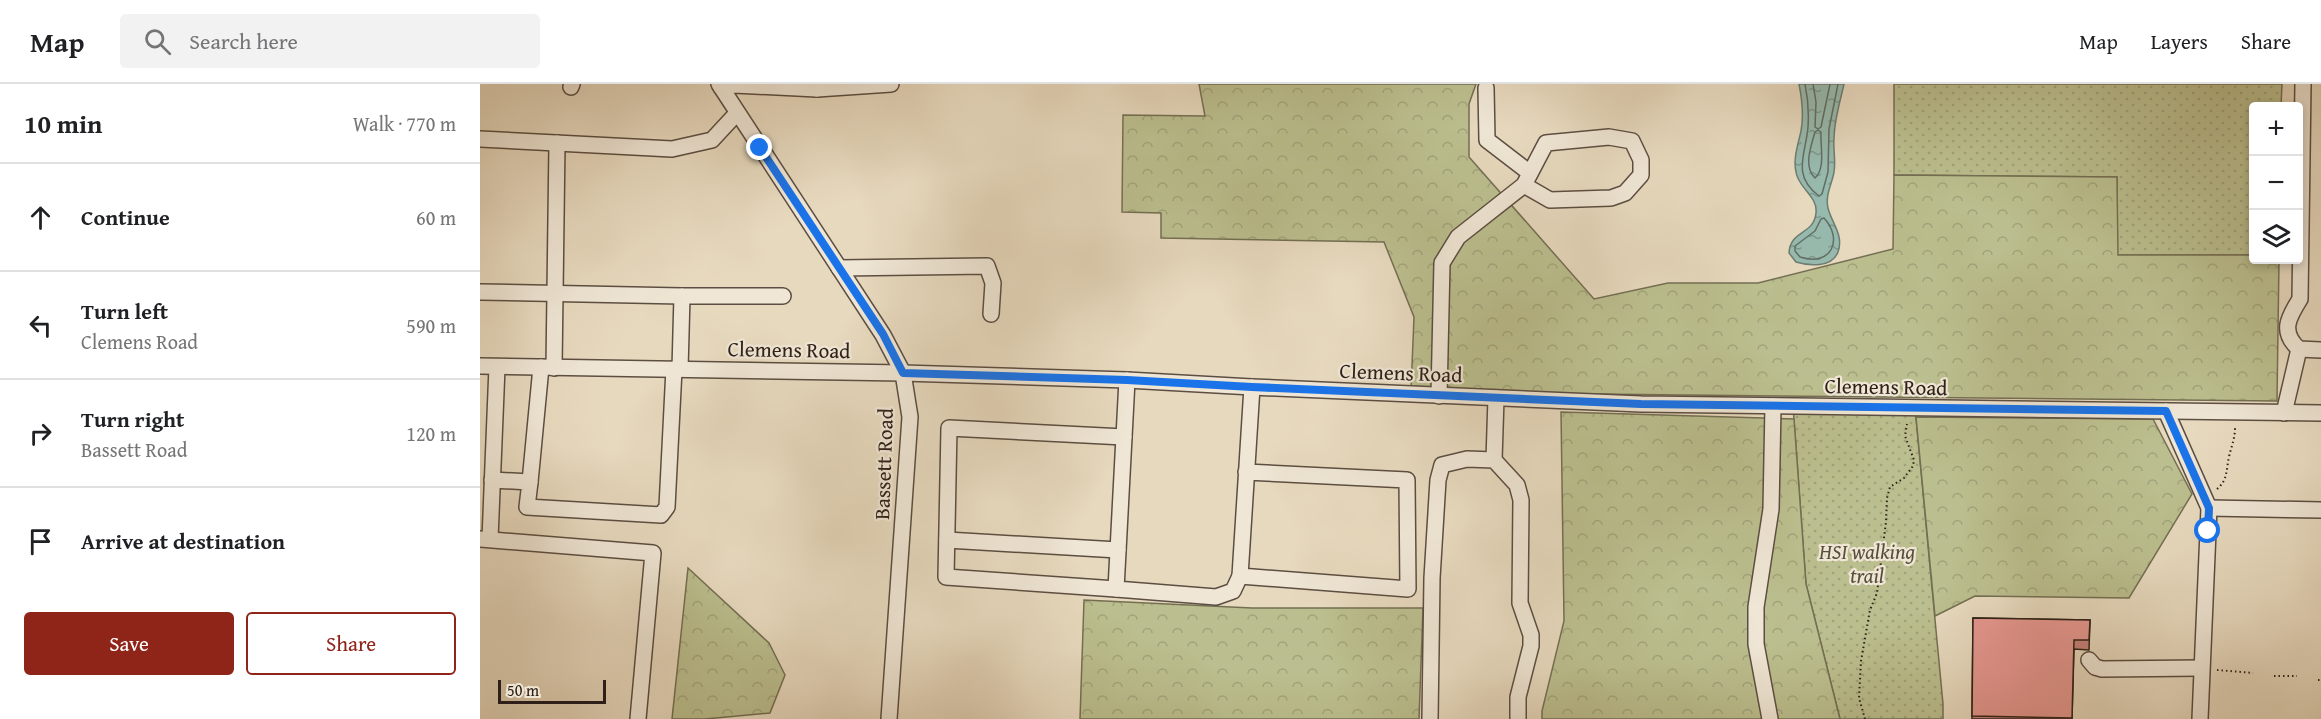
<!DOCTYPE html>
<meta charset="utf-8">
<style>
:root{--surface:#fff;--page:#f2f2f2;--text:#202124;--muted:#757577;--line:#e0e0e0;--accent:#8f2418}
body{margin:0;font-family:"Gentium Book Plus",serif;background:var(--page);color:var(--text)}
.controls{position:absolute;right:18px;top:18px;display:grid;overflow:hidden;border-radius:6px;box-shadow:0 3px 9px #0003}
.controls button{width:54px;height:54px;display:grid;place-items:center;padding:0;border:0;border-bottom:2px solid var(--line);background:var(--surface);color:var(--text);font:30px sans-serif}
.scale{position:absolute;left:18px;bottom:15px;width:108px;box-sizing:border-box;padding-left:6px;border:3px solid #2e2018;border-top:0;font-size:16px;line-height:21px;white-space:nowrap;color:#2e2018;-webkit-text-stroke:4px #efe6d5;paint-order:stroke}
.stop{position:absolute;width:18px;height:18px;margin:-14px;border:4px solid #1a73e8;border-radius:50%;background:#fff}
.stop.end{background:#1a73e8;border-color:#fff;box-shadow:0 2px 6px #0008}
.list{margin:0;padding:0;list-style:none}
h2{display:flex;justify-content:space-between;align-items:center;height:78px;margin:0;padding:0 24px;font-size:26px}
h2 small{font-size:20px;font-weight:400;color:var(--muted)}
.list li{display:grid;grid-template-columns:39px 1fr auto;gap:18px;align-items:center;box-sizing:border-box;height:108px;padding:0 24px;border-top:2px solid var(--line)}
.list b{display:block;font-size:22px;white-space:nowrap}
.list p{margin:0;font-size:20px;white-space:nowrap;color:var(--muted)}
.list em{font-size:20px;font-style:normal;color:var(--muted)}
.actions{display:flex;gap:12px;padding:18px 24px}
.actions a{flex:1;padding:14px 0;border:2px solid var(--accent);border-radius:6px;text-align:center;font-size:21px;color:var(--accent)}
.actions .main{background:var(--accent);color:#fff}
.icon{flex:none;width:33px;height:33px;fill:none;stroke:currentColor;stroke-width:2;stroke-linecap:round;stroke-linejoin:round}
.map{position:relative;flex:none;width:1841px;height:635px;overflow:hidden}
header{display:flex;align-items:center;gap:36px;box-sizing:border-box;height:84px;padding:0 30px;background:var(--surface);border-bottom:2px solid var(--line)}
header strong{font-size:28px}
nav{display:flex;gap:33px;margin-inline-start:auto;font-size:21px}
.search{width:420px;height:54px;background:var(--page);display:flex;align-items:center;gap:15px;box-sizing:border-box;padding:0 21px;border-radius:6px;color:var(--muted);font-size:22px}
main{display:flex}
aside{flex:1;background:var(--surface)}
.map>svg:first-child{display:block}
</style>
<header>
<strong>Map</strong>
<div class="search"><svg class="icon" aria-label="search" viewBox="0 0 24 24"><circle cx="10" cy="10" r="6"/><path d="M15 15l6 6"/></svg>Search here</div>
<nav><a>Map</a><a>Layers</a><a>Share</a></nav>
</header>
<main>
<aside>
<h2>10 min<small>Walk · 770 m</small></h2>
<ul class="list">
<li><svg class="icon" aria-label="ahead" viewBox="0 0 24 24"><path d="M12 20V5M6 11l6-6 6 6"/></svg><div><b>Continue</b></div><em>60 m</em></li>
<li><svg class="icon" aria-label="left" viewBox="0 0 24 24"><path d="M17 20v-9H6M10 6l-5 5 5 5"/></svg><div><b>Turn left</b><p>Clemens Road</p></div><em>590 m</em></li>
<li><svg class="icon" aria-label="right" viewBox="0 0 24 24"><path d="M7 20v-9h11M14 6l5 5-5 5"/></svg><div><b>Turn right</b><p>Bassett Road</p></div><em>120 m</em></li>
<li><svg class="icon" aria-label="arrive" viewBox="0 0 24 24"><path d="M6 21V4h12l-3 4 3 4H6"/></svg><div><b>Arrive at destination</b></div></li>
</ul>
<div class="actions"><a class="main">Save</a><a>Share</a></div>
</aside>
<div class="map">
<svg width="1841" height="635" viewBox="0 0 1841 635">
<defs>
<pattern id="green-dots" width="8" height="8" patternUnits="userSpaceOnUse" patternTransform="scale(1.5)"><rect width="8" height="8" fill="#bbbe8e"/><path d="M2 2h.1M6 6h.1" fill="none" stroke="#a1a37a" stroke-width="1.8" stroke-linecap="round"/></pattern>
<pattern id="forest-crowns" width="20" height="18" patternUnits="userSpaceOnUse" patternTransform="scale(1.5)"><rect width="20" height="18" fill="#bbbe8e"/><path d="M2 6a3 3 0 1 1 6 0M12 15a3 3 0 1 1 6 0" fill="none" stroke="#a1a37a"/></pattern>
<pattern id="water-ripples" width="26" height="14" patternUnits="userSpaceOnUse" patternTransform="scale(1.5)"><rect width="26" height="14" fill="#97baae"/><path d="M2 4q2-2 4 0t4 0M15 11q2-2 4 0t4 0" fill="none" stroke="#7c978d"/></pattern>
</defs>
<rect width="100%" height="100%" fill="#e7d9be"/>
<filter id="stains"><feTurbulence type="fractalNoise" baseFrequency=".00333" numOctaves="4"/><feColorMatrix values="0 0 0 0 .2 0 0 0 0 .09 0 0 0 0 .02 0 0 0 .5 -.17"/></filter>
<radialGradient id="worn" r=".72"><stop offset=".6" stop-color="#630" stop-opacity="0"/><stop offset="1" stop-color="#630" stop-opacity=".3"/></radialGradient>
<g fill="url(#green-dots)" stroke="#746f53" stroke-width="1.5">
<polygon points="1414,0 1802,0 1801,22 1774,22 1773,171 1637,171 1637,93 1414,91"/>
<polygon points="1313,322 1435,324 1463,620 1463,635 1360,635 1326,500"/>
</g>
<g fill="url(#forest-crowns)" stroke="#746f53" stroke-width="1.5">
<polygon points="719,0 996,0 989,20 989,73 1114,215 1188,199 1278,199 1413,165 1414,91 1637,93 1638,171 1773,171 1774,176 1799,176 1797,317 1111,310 931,306 934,233 904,158 681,154 681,129 642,128 643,31 725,32"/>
<polygon points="1081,328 1314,335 1326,500 1360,635 1062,635 1062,627 1084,537"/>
<polygon points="1436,333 1673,335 1712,410 1649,514 1495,512 1455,532"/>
<polygon points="208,484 289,559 305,591 290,629 225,635 192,635"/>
<polygon points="604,516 772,524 943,524 939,635 600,635"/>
</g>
<path fill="url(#water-ripples)" stroke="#6d7c72" stroke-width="1.5" d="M1319,0H1364C1360,18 1354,37 1354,55C1353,66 1356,77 1354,88C1352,100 1345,111 1348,124C1352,140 1364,151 1358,168C1352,184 1329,182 1316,178L1309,169C1310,146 1334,151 1336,129C1338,112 1318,104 1316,88C1313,74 1318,61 1321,47C1324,31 1322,15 1319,0Z"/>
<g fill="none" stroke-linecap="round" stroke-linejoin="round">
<g stroke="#626d63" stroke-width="1.5">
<path d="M1325,0C1328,14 1329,28 1328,43C1326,70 1311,91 1339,112L1342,110L1348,88L1349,45L1358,0"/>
<polyline points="1333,0 1336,18 1335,43 1338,45 1341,43 1350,0"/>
<path d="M1338,46L1341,48C1340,62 1346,84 1335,94C1323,82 1331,63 1335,48Z"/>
<path d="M1344,134C1364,156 1351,183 1320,173L1315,167V162L1335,147L1341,135Z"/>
</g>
<defs>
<g id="minor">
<polyline points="239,0 403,251 423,289 430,333 409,635"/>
<path d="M1823,0L1820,215C1808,234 1800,248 1819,265L1841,266"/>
<polyline points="91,3 92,0"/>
<polyline points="241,3 254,1 337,5 337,0"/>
<polyline points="1006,4 1007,56 1050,89"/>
<polyline points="337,5 411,0"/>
<polyline points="0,55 192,65 232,56 257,29"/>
<polyline points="359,184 507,182 513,199 511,230"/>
<polyline points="0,208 202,212 303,212"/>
<polyline points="0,282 423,289 647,296 772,303 1161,320 1841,329"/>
<polyline points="74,284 77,59"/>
<polyline points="200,285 202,212"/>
<polyline points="647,296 636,505 736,513 753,507 760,492"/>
<polyline points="959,312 962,179 978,153 1044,101 1066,59 1129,53 1152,57 1161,76 1161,91 1145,109 1131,114 1070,116 1044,101"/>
<polyline points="1686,327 1729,424 1720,635"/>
<polyline points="1804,329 1819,265"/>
<polyline points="1014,376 1016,314"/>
<polyline points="766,388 927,396 928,505 760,492 772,303"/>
<polyline points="12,396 50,398 47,423 181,431 187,423 194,285"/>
<polyline points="50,398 61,283"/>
<polyline points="1729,424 1841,426"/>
<polyline points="0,455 173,469 158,635"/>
<polyline points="10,455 17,283"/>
<polyline points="467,456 638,466"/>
<polyline points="636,505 466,493 469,344 644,353"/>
<polyline points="1609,576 1615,583 1622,585 1721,584"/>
<polyline points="950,635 952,494 958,396 962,381 987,375 1014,376 1037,401 1041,416 1040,519 1051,551 1051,562 1038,613 1038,635"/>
<polyline points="1290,635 1276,560 1276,523 1291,425 1293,322"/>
</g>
</defs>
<use href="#minor" stroke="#5c4e42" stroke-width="18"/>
<g stroke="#2e2018" stroke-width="2" stroke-dasharray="1.5 3" stroke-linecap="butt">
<path d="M1737,405C1748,396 1746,386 1749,373C1751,363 1755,355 1755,344"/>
<polyline points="1737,586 1773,589"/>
<polyline points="1794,592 1817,592"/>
<polyline points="1838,596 1841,596"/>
<polyline points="1385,635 1379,614 1381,577 1390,526 1397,509 1406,438 1407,414 1410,403 1424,394 1433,382 1434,376 1425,352 1427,340"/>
</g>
<use href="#minor" stroke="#efe6d5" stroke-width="15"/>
</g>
<polygon fill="#c6827c" stroke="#2e2018" stroke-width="1.5" points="1493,534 1610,536 1609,566 1594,565 1592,635 1492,635"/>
<polygon fill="#e69790" stroke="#2e2018" stroke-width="1.5" points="1493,534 1610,536 1609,556 1594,556 1592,634 1492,632"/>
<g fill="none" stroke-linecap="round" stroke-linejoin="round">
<polyline stroke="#1a73e8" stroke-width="8" points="280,64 403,250 423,289 647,296 772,303 1161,320 1686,327 1729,424 1728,447"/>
</g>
<g text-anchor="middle" stroke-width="4.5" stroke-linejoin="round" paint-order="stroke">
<g font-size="21" fill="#2e2018" stroke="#efe6d5">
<text transform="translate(309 266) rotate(1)" y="7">Clemens Road</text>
<text transform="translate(921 289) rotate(2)" y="7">Clemens Road</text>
<text transform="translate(1406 303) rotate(1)" y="7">Clemens Road</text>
<text transform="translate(404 380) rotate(-88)" y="7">Bassett Road</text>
</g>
<g font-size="21" font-style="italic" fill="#584f3b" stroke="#efe6d5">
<text x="1387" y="475">HSI walking<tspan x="1387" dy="24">trail</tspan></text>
</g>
</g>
<rect width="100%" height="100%" filter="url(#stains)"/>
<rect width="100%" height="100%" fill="url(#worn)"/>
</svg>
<div class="controls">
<button>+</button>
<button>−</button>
<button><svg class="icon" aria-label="layers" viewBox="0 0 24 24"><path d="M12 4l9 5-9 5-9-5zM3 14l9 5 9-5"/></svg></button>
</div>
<div class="scale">50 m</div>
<div class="stop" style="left:1728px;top:447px"></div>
<div class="stop end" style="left:280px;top:64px"></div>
</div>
</main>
